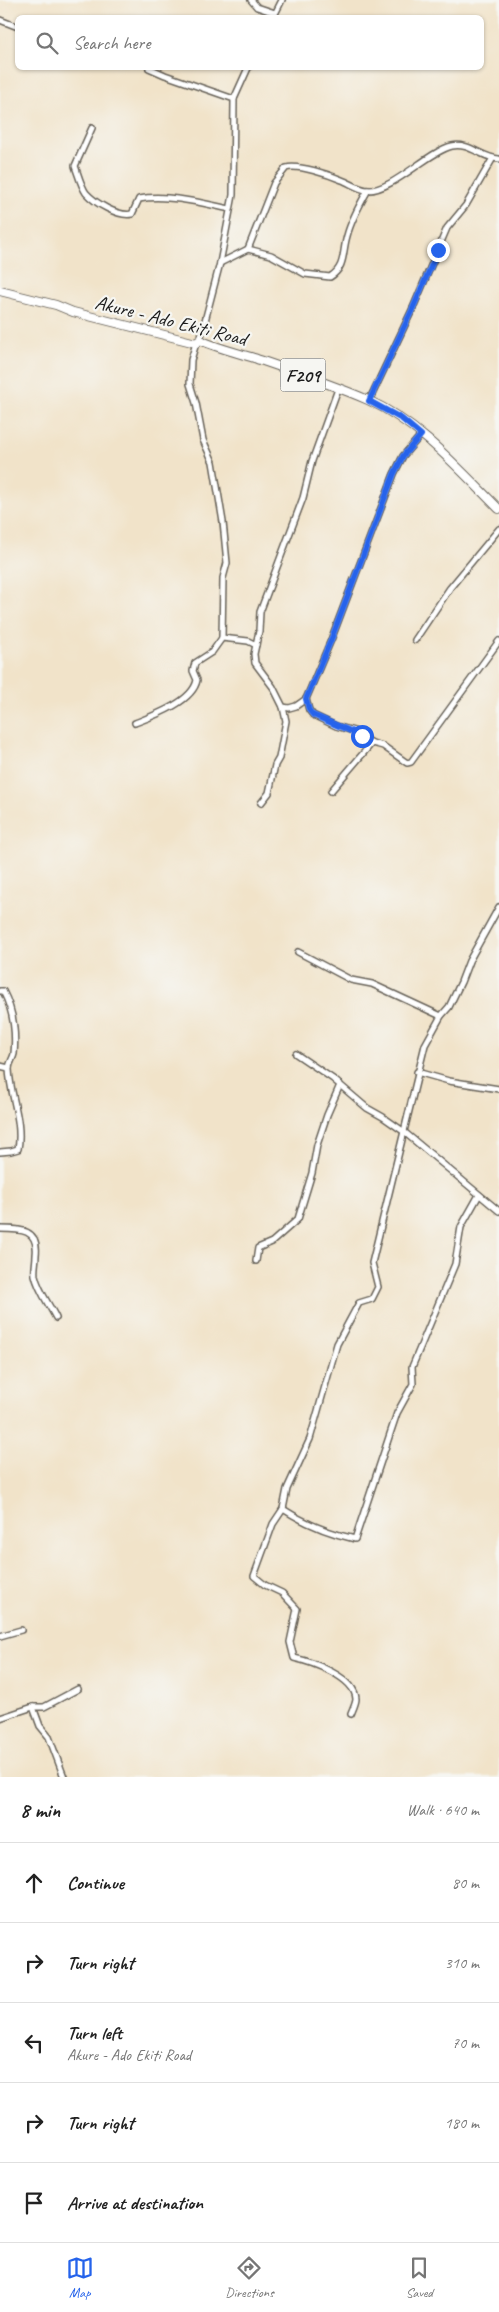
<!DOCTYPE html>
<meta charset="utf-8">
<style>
:root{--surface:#fff;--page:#f2f2f2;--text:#222;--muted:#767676;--line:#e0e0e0;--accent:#2563eb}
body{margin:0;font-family:Caveat,sans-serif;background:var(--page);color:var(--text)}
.stop{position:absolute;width:15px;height:15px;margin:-11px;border:4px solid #2563eb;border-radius:50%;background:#fff}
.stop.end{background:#2563eb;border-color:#fff;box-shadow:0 1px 5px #0008}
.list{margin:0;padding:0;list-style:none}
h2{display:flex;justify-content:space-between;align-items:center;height:65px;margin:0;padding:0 20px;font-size:21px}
h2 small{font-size:16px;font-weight:400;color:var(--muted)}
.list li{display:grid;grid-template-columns:32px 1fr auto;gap:15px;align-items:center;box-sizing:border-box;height:80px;padding:0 20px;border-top:1px solid var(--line)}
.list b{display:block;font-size:19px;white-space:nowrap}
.list p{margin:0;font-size:16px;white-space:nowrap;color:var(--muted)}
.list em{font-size:16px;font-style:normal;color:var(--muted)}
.icon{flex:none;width:28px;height:28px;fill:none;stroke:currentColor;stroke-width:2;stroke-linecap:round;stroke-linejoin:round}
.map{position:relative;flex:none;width:499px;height:1777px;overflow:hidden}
.search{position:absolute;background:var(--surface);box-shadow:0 1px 4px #0004;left:15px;right:15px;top:15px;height:55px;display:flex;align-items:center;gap:12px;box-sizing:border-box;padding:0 18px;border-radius:8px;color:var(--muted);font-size:19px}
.sheet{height:465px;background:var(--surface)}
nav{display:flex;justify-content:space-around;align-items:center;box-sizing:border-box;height:70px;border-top:1px solid var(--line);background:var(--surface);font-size:14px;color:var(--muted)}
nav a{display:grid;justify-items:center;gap:2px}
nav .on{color:var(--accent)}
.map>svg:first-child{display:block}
</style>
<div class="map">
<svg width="499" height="1777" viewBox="0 0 499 1777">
<rect width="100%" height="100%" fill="#f6f6f2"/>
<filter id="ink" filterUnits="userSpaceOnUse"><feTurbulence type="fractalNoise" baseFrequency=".02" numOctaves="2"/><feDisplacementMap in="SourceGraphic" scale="10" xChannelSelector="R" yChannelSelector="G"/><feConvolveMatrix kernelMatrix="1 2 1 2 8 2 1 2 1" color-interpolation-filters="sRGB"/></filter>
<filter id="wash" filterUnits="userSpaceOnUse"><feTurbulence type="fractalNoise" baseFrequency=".0096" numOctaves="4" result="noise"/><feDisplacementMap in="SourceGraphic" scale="20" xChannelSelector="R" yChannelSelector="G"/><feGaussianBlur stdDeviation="1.12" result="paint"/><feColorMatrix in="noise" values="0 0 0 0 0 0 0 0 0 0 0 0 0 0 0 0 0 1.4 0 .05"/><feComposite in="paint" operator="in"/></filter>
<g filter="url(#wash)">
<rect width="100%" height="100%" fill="#f1e3c9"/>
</g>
<g filter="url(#ink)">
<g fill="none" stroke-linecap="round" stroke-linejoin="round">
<defs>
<g id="minor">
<polyline points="251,0 257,7 275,13"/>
<polyline points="273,18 282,0"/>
<polyline points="0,20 18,27"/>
<polyline points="149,68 165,75 234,99"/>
<path d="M92,128L75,166C78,174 81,186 86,193C95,203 118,217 132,214L139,199C168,194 202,203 230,209"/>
<path d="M248,249L274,183L286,168C298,164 330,175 342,180C350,183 358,189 367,190C391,192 429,151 452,146C469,142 482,158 499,159"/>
<path d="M220,263L248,249L271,255L305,274L330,277C346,267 342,252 347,236C351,220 360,204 368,190"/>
<polyline points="200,340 220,263 233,195 234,99 248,68"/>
<polyline points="196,343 191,360 190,384 196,403 203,440 213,462 223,522 227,563 223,578 222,638"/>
<polyline points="338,389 312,461 303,498 260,612 259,631 254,654 255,663 273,687 283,707 289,708 296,706 306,699 331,640 394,474 403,456 421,435"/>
<polyline points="369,401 413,308 447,228 466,205 493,158"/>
<polyline points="415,640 450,588 499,529"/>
<polyline points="306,699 309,710 313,715 336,726 354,731 372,743 383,746 407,763 411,762 499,641"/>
<path d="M135,723C153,716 193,702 197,680L193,671L195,663L212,652L222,638L248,641L256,645"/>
<polyline points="331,791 372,743"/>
<polyline points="261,803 269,793 275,765 279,758 286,721 283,707"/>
<polyline points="298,952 351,980 372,984 441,1016"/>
<path d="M0,991H3C13,1010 16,1033 14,1054C13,1059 9,1063 9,1069C10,1096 23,1121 18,1149L11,1151L0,1152"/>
<polyline points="296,1054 333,1079 367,1108 383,1117 403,1131 499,1211"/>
<polyline points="0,1066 9,1068"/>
<polyline points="417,1072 449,1081 499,1089"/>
<path d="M0,1229C21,1229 39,1229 36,1255C36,1262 34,1269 35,1275C38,1290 49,1304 56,1318"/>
<polyline points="256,1261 258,1248 272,1242 298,1219 312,1173 317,1145 327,1115 340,1085"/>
<path d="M283,1509C306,1524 328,1533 355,1539L397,1413L413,1384L412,1367L455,1264L461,1227L479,1195"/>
<polyline points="0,1636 21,1630"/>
<polyline points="33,1707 40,1726 49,1737 64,1777"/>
<path d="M351,1714C353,1709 356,1703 356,1699C355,1677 312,1662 294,1658L290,1642L297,1609L282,1593L265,1585L254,1576L273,1524L283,1509L287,1489L310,1439L337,1344L359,1303L372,1299L378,1287L372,1263L425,1045L441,1016L449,1007L461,982L469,961L499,907"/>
<polyline points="0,1718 33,1707 44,1707 78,1689"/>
</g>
<path id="primary" d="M0,291L56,305L73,312L196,343L200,340C217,348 235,352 254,358C292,371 331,384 368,400C419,423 460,470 499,509"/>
</defs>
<use href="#minor" stroke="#676259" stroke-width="8"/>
<use href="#primary" stroke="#676259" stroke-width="10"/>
<use href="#minor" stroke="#fff" stroke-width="5"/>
<use href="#primary" stroke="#fff" stroke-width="8"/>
</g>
</g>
<g fill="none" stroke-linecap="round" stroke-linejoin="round" filter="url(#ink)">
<polyline stroke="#2563eb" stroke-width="6" points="362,736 313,715 309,710 306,699 331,640 394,474 403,456 421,435 402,419 369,401 413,308 438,250"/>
</g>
<g text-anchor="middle" stroke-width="4.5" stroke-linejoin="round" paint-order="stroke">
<rect fill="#f6f6f2" stroke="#5d5d5c" stroke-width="1" x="280.5" y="358.5" width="45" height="33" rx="4"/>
<g font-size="19" font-weight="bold" fill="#1c1c1c">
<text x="303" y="382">F209</text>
</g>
<g font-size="20" fill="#1c1c1c" stroke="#f6f6f2">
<text transform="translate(171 320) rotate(14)" y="7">Akure - Ado Ekiti Road</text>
</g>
</g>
</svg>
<div class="stop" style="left:362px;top:736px"></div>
<div class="stop end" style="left:438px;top:250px"></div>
<div class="search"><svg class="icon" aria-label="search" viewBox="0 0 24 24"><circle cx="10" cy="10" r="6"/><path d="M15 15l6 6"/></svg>Search here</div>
</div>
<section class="sheet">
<h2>8 min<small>Walk · 640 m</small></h2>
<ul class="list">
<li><svg class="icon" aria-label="ahead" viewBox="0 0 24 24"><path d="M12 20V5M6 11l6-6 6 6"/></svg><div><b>Continue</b></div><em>80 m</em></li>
<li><svg class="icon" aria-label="right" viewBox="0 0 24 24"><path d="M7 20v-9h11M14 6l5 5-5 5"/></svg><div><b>Turn right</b></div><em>310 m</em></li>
<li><svg class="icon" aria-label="left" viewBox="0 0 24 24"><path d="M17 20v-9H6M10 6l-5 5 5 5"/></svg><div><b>Turn left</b><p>Akure - Ado Ekiti Road</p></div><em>70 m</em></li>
<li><svg class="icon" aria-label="right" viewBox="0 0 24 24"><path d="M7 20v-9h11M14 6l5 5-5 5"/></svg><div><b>Turn right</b></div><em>180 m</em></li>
<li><svg class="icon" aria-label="arrive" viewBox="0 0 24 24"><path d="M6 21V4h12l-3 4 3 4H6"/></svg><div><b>Arrive at destination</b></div></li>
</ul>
</section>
<nav>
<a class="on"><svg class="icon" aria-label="map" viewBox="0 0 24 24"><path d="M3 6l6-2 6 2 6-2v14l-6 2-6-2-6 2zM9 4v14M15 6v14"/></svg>Map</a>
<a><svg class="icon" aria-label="directions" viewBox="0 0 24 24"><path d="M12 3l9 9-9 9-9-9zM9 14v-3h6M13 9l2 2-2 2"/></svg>Directions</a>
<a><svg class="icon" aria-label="saved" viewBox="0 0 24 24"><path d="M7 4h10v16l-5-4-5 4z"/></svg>Saved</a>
</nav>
